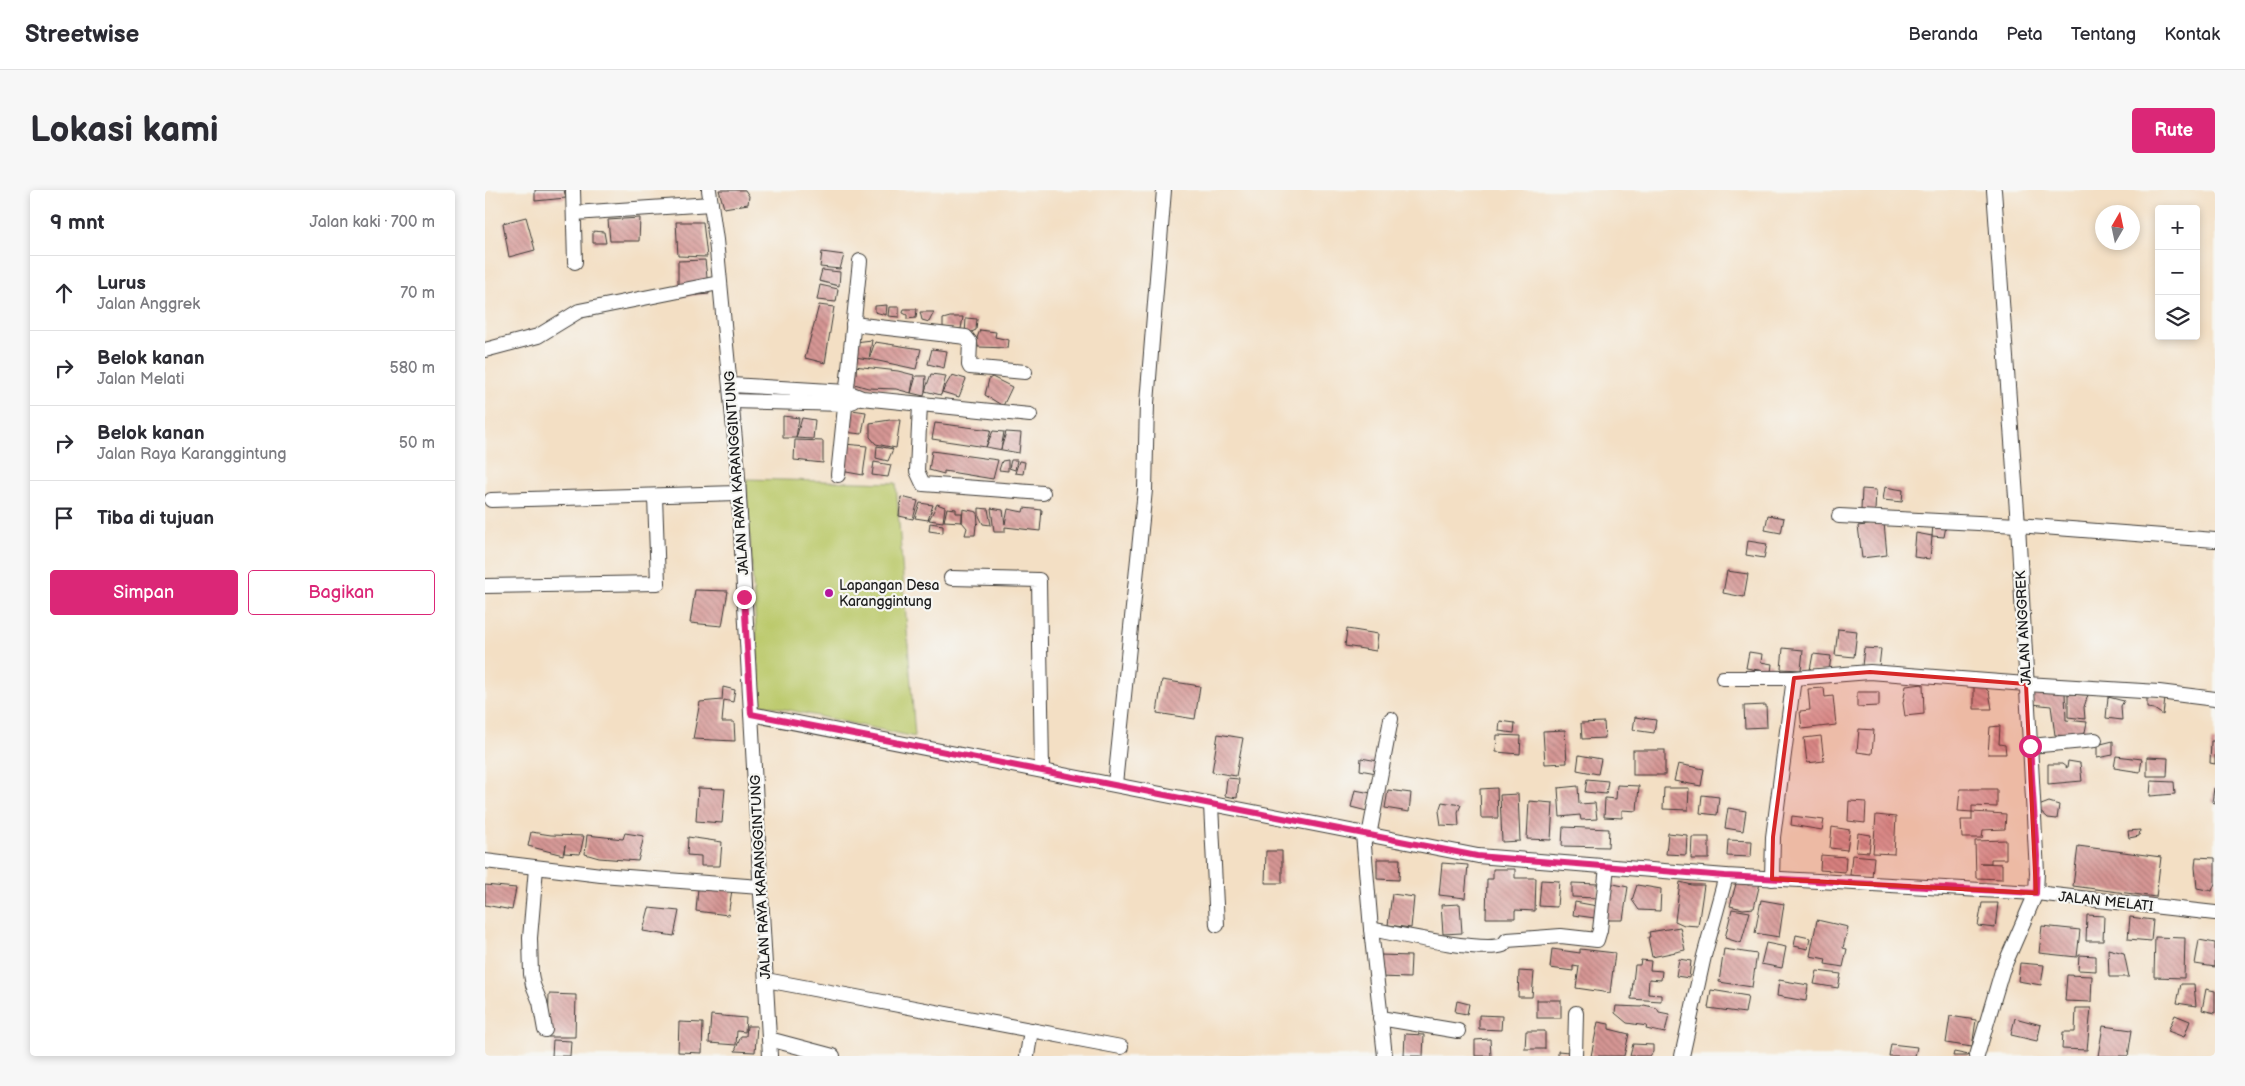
<!DOCTYPE html>
<html lang="id">
<meta charset="utf-8">
<style>
:root{--surface:#fff;--page:#f7f7f7;--text:#2b2b33;--muted:#7c7c81;--line:#e1e1e2;--accent:#db2777}
body{margin:0;font-family:"Balsamiq Sans",sans-serif;background:var(--page);color:var(--text)}
.controls{position:absolute;right:15px;top:15px;display:grid;overflow:hidden;border-radius:5px;box-shadow:0 2px 8px #0003}
.controls button{width:45px;height:45px;display:grid;place-items:center;padding:0;border:0;border-bottom:1px solid var(--line);background:var(--surface);color:var(--text);font:25px sans-serif}
.compass{position:absolute;left:1610px;top:15px;width:45px;height:45px;border-radius:50%;background:var(--surface);box-shadow:0 2px 8px #0003;rotate:9deg}
.stop{position:absolute;width:15px;height:15px;margin:-11px;border:4px solid #db2777;border-radius:50%;background:#fff}
.stop.end{background:#db2777;border-color:#fff;box-shadow:0 1px 5px #0008}
.list{margin:0;padding:0;list-style:none}
h2{display:flex;justify-content:space-between;align-items:center;height:65px;margin:0;padding:0 20px;font-size:21px}
h2 small{font-size:16px;font-weight:400;color:var(--muted)}
.list li{display:grid;grid-template-columns:32px 1fr auto;gap:15px;align-items:center;box-sizing:border-box;height:75px;padding:0 20px;border-top:1px solid var(--line)}
.list b{display:block;font-size:19px;white-space:nowrap}
.list p{margin:0;font-size:16px;white-space:nowrap;color:var(--muted)}
.list em{font-size:16px;font-style:normal;color:var(--muted)}
.actions{display:flex;gap:10px;padding:15px 20px}
.actions a{flex:1;padding:11px 0;border:1px solid var(--accent);border-radius:5px;text-align:center;font-size:18px;color:var(--accent)}
.actions .main{background:var(--accent);color:#fff}
.icon{flex:none;width:28px;height:28px;fill:none;stroke:currentColor;stroke-width:2;stroke-linecap:round;stroke-linejoin:round}
.map{position:relative;flex:none;width:1730px;height:866px;overflow:hidden;border-radius:5px}
header{display:flex;align-items:center;gap:30px;box-sizing:border-box;height:70px;padding:0 25px;background:var(--surface);border-bottom:1px solid var(--line)}
header strong{font-size:24px}
nav{display:flex;gap:28px;margin-inline-start:auto;font-size:18px}
.intro{display:flex;align-items:center;justify-content:space-between;box-sizing:border-box;height:120px;padding:0 30px}
h1{margin:0;font-size:35px}
.button{padding:12px 22px;border-radius:5px;background:var(--accent);color:#fff;font-size:18px;font-weight:700}
main{display:flex;gap:30px;padding:0 30px}
aside{flex:1;background:var(--surface);border-radius:5px;box-shadow:0 2px 8px #0003}
.map>svg:first-child{display:block}
</style>
<header>
<strong>Streetwise</strong>
<nav><a>Beranda</a><a>Peta</a><a>Tentang</a><a>Kontak</a></nav>
</header>
<div class="intro"><h1>Lokasi kami</h1><a class="button">Rute</a></div>
<main>
<aside>
<h2>9 mnt<small>Jalan kaki · 700 m</small></h2>
<ul class="list">
<li><svg class="icon" aria-label="ahead" viewBox="0 0 24 24"><path d="M12 20V5M6 11l6-6 6 6"/></svg><div><b>Lurus</b><p>Jalan Anggrek</p></div><em>70 m</em></li>
<li><svg class="icon" aria-label="right" viewBox="0 0 24 24"><path d="M7 20v-9h11M14 6l5 5-5 5"/></svg><div><b>Belok kanan</b><p>Jalan Melati</p></div><em>580 m</em></li>
<li><svg class="icon" aria-label="right" viewBox="0 0 24 24"><path d="M7 20v-9h11M14 6l5 5-5 5"/></svg><div><b>Belok kanan</b><p>Jalan Raya Karanggintung</p></div><em>50 m</em></li>
<li><svg class="icon" aria-label="arrive" viewBox="0 0 24 24"><path d="M6 21V4h12l-3 4 3 4H6"/></svg><div><b>Tiba di tujuan</b></div></li>
</ul>
<div class="actions"><a class="main">Simpan</a><a>Bagikan</a></div>
</aside>
<div class="map">
<svg width="1730" height="866" viewBox="0 0 1730 866">
<defs>
<pattern id="building-back-hatch" width="6" height="6" patternUnits="userSpaceOnUse" patternTransform="scale(1.25)"><rect width="6" height="6" fill="#d69694"/><path d="M-1 5l2 2M0 0l6 6M5-1l2 2" fill="none" stroke="#ad7a78"/></pattern>
</defs>
<rect width="100%" height="100%" fill="#f6f6f2"/>
<filter id="ink" filterUnits="userSpaceOnUse"><feTurbulence type="fractalNoise" baseFrequency=".02" numOctaves="2"/><feDisplacementMap in="SourceGraphic" scale="10" xChannelSelector="R" yChannelSelector="G"/><feConvolveMatrix kernelMatrix="1 2 1 2 8 2 1 2 1" color-interpolation-filters="sRGB"/></filter>
<filter id="wash" filterUnits="userSpaceOnUse"><feTurbulence type="fractalNoise" baseFrequency=".0096" numOctaves="4" result="noise"/><feDisplacementMap in="SourceGraphic" scale="20" xChannelSelector="R" yChannelSelector="G"/><feGaussianBlur stdDeviation="1.12" result="paint"/><feColorMatrix in="noise" values="0 0 0 0 0 0 0 0 0 0 0 0 0 0 0 0 0 1.4 0 .05"/><feComposite in="paint" operator="in"/></filter>
<g filter="url(#wash)">
<rect width="100%" height="100%" fill="#f3dfc4"/>
<polygon fill="#bbc96b" stroke="#6c7244" points="261,289 411,293 430,547 276,514"/>
<g id="blocks">
<g fill="url(#building-back-hatch)">
<polygon points="50,0 79,0 81,8 50,11"/>
<polygon points="234,0 260,0 264,6 263,14 239,18"/>
<polygon points="41,27 50,60 24,67 18,33"/>
<polygon points="155,28 154,51 125,51 123,30"/>
<polygon points="191,32 218,32 222,67 193,66"/>
<polygon points="108,41 119,42 121,53 108,53"/>
<polygon points="337,62 359,65 355,79 335,77"/>
<polygon points="220,70 224,104 193,107 193,71"/>
<polygon points="337,80 355,82 354,96 334,91"/>
<polygon points="335,95 353,99 351,112 332,110"/>
<polygon points="334,115 349,117 340,173 320,168"/>
<polygon points="402,115 401,125 390,122 390,116"/>
<polygon points="404,117 414,117 414,127 403,126"/>
<polygon points="419,119 432,119 431,128 422,129 422,125 418,123"/>
<polygon points="435,122 449,122 444,132 437,130"/>
<polygon points="465,127 478,127 476,139 458,137 458,129"/>
<polygon points="481,128 492,129 491,140 480,145"/>
<polygon points="495,140 511,142 510,147 524,150 523,158 493,157 492,148"/>
<polygon points="387,150 384,169 369,167 370,152"/>
<polygon points="390,152 436,159 431,179 384,169"/>
<polygon points="447,159 462,161 459,178 443,174"/>
<polygon points="369,176 413,181 429,185 426,203 431,186 441,186 440,201 446,184 461,186 456,205 440,201 439,206 426,203 411,199 383,198 366,193"/>
<polygon points="467,185 481,189 474,207 457,202"/>
<polygon points="507,187 527,197 518,216 500,205 504,189"/>
<polygon points="360,219 381,222 377,244 359,242"/>
<polygon points="298,226 314,228 311,248 298,248"/>
<polygon points="317,228 330,230 328,249 311,248"/>
<polygon points="405,230 415,230 411,258 391,254 385,247 385,233"/>
<polygon points="450,233 506,240 501,257 447,249"/>
<polygon points="508,241 519,242 516,259 521,242 536,243 534,263 501,257"/>
<polygon points="310,250 338,251 338,273 309,270"/>
<polygon points="359,254 382,256 378,285 356,281"/>
<polygon points="392,256 408,259 403,271 391,268"/>
<polygon points="447,261 513,270 508,289 459,281 459,284 444,280"/>
<polygon points="523,270 523,281 514,280 517,271"/>
<polygon points="526,270 532,270 530,280 524,278"/>
<polygon points="534,271 540,272 538,284 530,283"/>
<polygon points="389,272 406,275 403,287 387,285"/>
<polygon points="1400,297 1418,300 1417,312 1398,310"/>
<polygon points="1377,299 1391,300 1390,321 1376,320"/>
<polygon points="416,307 433,311 428,329 414,326"/>
<polygon points="435,313 448,315 443,330 430,328"/>
<polygon points="452,314 460,317 458,332 444,330"/>
<polygon points="462,318 471,319 471,323 477,323 477,332 459,331"/>
<polygon points="494,318 503,319 506,335 498,334 494,326"/>
<polygon points="506,318 518,320 520,334 523,319 538,322 539,318 557,320 555,341 520,337 520,342 509,342"/>
<polygon points="478,319 492,322 493,333 491,335 490,345 480,345 482,338 477,332"/>
<polygon points="1283,325 1299,328 1296,343 1280,340"/>
<polygon points="445,333 458,335 458,343 444,341"/>
<polygon points="1399,333 1402,365 1377,368 1373,336"/>
<polygon points="1448,335 1461,336 1459,347 1447,346 1445,369 1429,367 1431,343 1447,346"/>
<polygon points="1263,351 1282,354 1279,368 1261,365"/>
<polygon points="1242,381 1263,384 1259,407 1238,403"/>
<polygon points="210,400 243,401 237,436 205,433"/>
<polygon points="862,439 893,444 891,461 860,456"/>
<polygon points="1353,439 1372,441 1369,467 1350,465"/>
<polygon points="1298,458 1318,460 1316,480 1296,479"/>
<polygon points="1379,458 1396,459 1394,477 1377,476"/>
<polygon points="1264,462 1277,464 1276,472 1287,474 1286,482 1261,478"/>
<polygon points="1328,464 1346,466 1344,482 1325,480"/>
<polygon points="677,490 715,496 710,529 672,523"/>
<polygon points="1438,494 1439,524 1420,526 1418,513 1421,496"/>
<polygon points="1498,495 1504,502 1507,519 1489,519 1489,496"/>
<polygon points="238,497 250,500 248,512 239,510 237,532 249,532 250,551 208,549 215,512 237,510"/>
<polygon points="1339,498 1340,507 1348,506 1351,535 1317,539 1315,521 1325,520 1323,499"/>
<polygon points="1548,500 1580,502 1581,530 1602,532 1599,547 1570,545 1566,516 1547,514"/>
<polygon points="1372,502 1394,502 1394,516 1372,517"/>
<polygon points="1583,504 1603,505 1599,517 1600,529 1583,527"/>
<polygon points="1623,507 1639,511 1636,516 1637,530 1621,528"/>
<polygon points="1662,507 1680,509 1678,525 1669,519 1662,518"/>
<polygon points="1281,515 1282,537 1260,538 1259,516"/>
<polygon points="1150,527 1171,530 1169,543 1148,540"/>
<polygon points="1015,531 1030,533 1029,543 1014,541"/>
<polygon points="1119,532 1120,548 1097,549 1096,533"/>
<polygon points="1515,536 1514,554 1520,555 1521,564 1503,564 1505,537"/>
<polygon points="1374,539 1389,540 1387,564 1372,562"/>
<polygon points="1080,540 1082,573 1060,574 1058,541"/>
<polygon points="733,544 758,548 751,586 727,582"/>
<polygon points="1012,545 1036,546 1035,564 1011,562"/>
<polygon points="1336,546 1339,571 1322,573 1319,548"/>
<polygon points="1628,551 1628,565 1612,568 1612,555"/>
<polygon points="1726,551 1730,551 1730,574 1725,573"/>
<rect x="1148" y="560" width="32" height="25"/>
<polygon points="1094,565 1116,569 1113,584 1092,580"/>
<polygon points="1631,566 1657,569 1655,582 1629,578"/>
<polygon points="1662,567 1683,568 1682,586 1662,586"/>
<polygon points="876,568 893,571 891,583 875,580"/>
<polygon points="1583,571 1595,573 1597,591 1563,594 1563,574 1577,574 1582,578"/>
<polygon points="1193,574 1219,579 1216,596 1189,591"/>
<polygon points="742,588 754,589 752,608 740,606"/>
<polygon points="1102,589 1123,591 1121,604 1100,602"/>
<polygon points="1666,591 1689,592 1690,604 1665,606"/>
<polygon points="1132,595 1154,596 1152,621 1137,620 1137,628 1119,627 1120,608 1131,609"/>
<polygon points="1093,596 1094,614 1110,613 1112,629 1096,630 1095,625 1075,627 1073,598"/>
<polygon points="213,598 240,599 237,633 211,631"/>
<polygon points="1012,598 1013,628 996,628 995,599"/>
<polygon points="1179,598 1204,598 1203,620 1178,619"/>
<polygon points="1729,598 1730,598 1730,613 1727,612"/>
<polygon points="1475,599 1512,599 1512,617 1487,616 1487,622 1473,621"/>
<polygon points="870,600 886,603 882,621 866,617"/>
<polygon points="903,600 926,603 924,622 900,618"/>
<polygon points="1033,604 1035,651 1017,652 1015,605"/>
<polygon points="1217,605 1234,607 1232,625 1215,623"/>
<polygon points="1044,611 1068,613 1066,650 1042,649"/>
<polygon points="1364,611 1381,612 1380,633 1363,631"/>
<polygon points="957,612 976,615 973,622 974,636 956,635 954,621"/>
<polygon points="1564,612 1574,615 1572,629 1563,628 1551,617"/>
<polygon points="1243,618 1261,621 1258,641 1240,638"/>
<polygon points="1487,622 1521,624 1520,639 1498,640 1497,648 1477,648 1476,630 1487,630"/>
<polygon points="1391,625 1411,627 1409,664 1388,663"/>
<polygon points="1307,626 1339,630 1337,640 1306,635"/>
<polygon points="1078,637 1124,639 1123,657 1077,656"/>
<polygon points="1347,637 1365,640 1362,660 1345,658"/>
<polygon points="1655,640 1654,646 1644,648 1643,641"/>
<polygon points="46,642 66,645 99,646 95,664 79,663 80,655 78,665 43,656"/>
<polygon points="140,643 159,646 153,671 114,668 100,664 102,645 138,649"/>
<polygon points="1183,643 1202,645 1201,665 1181,664"/>
<polygon points="1373,643 1386,645 1384,662 1371,661"/>
<polygon points="203,647 237,652 235,676 216,676 216,666 202,665"/>
<polygon points="1207,647 1224,647 1224,669 1206,669"/>
<polygon points="1243,650 1267,651 1266,667 1242,666"/>
<polygon points="1521,650 1521,669 1506,669 1506,673 1495,673 1517,674 1517,689 1491,688 1490,651"/>
<polygon points="1593,656 1676,667 1671,707 1588,696"/>
<polygon points="781,661 797,661 797,693 780,693"/>
<polygon points="1336,665 1361,667 1360,682 1335,680"/>
<polygon points="1367,665 1389,667 1387,687 1365,685"/>
<polygon points="1711,667 1730,668 1730,693 1727,701 1712,698 1710,677"/>
<polygon points="892,669 915,669 914,690 892,689"/>
<polygon points="957,673 983,675 980,708 954,705"/>
<polygon points="1008,679 1030,679 1030,688 1051,688 1050,721 1030,720 1030,728 1001,728 1002,689 1008,689"/>
<polygon points="1056,690 1074,691 1072,717 1054,716"/>
<polygon points="1252,690 1263,695 1275,693 1269,718 1258,719 1245,716"/>
<polygon points="1195,692 1207,695 1219,695 1213,736 1199,735 1190,731"/>
<polygon points="1087,693 1113,694 1112,708 1087,707"/>
<polygon points="1124,693 1143,697 1138,730 1120,730"/>
<polygon points="0,695 31,698 27,720 0,715"/>
<polygon points="1152,695 1176,699 1175,721 1154,720 1147,710"/>
<polygon points="213,698 247,700 243,725 211,721"/>
<polygon points="907,704 929,707 926,738 903,735"/>
<polygon points="1276,710 1299,714 1294,747 1270,743"/>
<polygon points="1090,712 1112,716 1110,728 1088,725"/>
<polygon points="1497,713 1513,713 1510,738 1493,736"/>
<polygon points="975,714 977,743 958,744 956,715"/>
<polygon points="164,718 194,721 189,746 158,741"/>
<polygon points="1247,719 1265,722 1256,753 1240,748"/>
<polygon points="1602,725 1619,726 1618,751 1601,751"/>
<polygon points="1645,727 1668,730 1666,751 1643,749"/>
<polygon points="1332,730 1363,737 1358,758 1362,759 1358,777 1340,774 1341,769 1325,766"/>
<polygon points="1557,736 1595,740 1592,767 1554,763"/>
<polygon points="1195,737 1200,760 1167,767 1163,747 1165,747 1164,742"/>
<polygon points="1311,745 1325,748 1323,759 1309,756"/>
<polygon points="1670,747 1700,748 1699,788 1669,787"/>
<polygon points="1714,750 1730,753 1730,777 1710,774"/>
<polygon points="1281,753 1301,757 1297,778 1276,774"/>
<polygon points="1067,759 1095,763 1095,759 1130,763 1125,803 1091,798 1094,777 1088,776 1088,781 1065,778"/>
<polygon points="1239,759 1272,764 1267,797 1234,792"/>
<polygon points="1623,759 1639,763 1644,787 1624,787"/>
<polygon points="895,765 926,766 925,788 894,787"/>
<polygon points="1594,765 1611,766 1611,781 1593,780"/>
<polygon points="1194,769 1206,771 1204,788 1191,786"/>
<polygon points="1156,770 1166,771 1165,780 1177,781 1176,790 1164,789 1163,804 1176,805 1176,811 1146,809 1150,775 1155,775"/>
<polygon points="1535,773 1559,775 1556,795 1533,791"/>
<polygon points="1034,781 1049,782 1047,807 1033,807"/>
<polygon points="1332,781 1356,784 1353,798 1329,794"/>
<polygon points="1582,785 1607,786 1606,812 1580,811"/>
<polygon points="1294,790 1323,795 1321,811 1292,806"/>
<polygon points="1696,794 1709,794 1711,816 1692,813"/>
<polygon points="1721,799 1730,801 1730,823 1717,820"/>
<polygon points="1226,800 1263,806 1260,823 1223,818"/>
<polygon points="64,804 91,805 90,847 63,847"/>
<rect x="1052" y="810" width="24" height="18"/>
<polygon points="972,811 984,814 982,824 970,822"/>
<polygon points="1159,815 1172,818 1174,822 1184,824 1180,843 1161,839 1162,836 1142,833 1130,823 1131,816 1156,817"/>
<polygon points="1591,818 1606,818 1602,860 1577,859 1578,842 1590,842"/>
<polygon points="226,825 261,828 260,842 252,841 251,855 224,853"/>
<polygon points="994,825 1017,826 1016,840 994,839"/>
<polygon points="1690,825 1705,831 1699,847 1683,841"/>
<polygon points="1465,826 1491,830 1487,857 1461,853"/>
<polygon points="1530,828 1556,835 1552,851 1526,845"/>
<polygon points="194,832 218,833 217,863 193,862"/>
<polygon points="1113,832 1124,834 1124,839 1144,844 1139,866 1106,866"/>
<polygon points="262,836 272,836 270,862 250,861 256,846 261,846"/>
<polygon points="1618,836 1647,840 1643,866 1613,866"/>
<polygon points="1041,841 1060,841 1060,859 1040,859"/>
<polygon points="920,844 939,845 938,866 919,866"/>
<polygon points="1005,849 1006,866 990,866 990,850"/>
<polygon points="68,850 86,851 85,866 67,866"/>
<polygon points="1148,854 1168,855 1168,862 1165,866 1145,866"/>
<polygon points="1406,854 1432,857 1430,866 1404,866"/>
<polygon points="1073,861 1084,862 1083,866 1073,866"/>
<polygon points="1469,862 1484,865 1483,866 1468,866"/>
</g>
</g>
</g>
<g filter="url(#ink)">
<use href="#blocks" fill-opacity="0" stroke="#3c3935" stroke-width="1"/>
<g fill="none" stroke-linecap="round" stroke-linejoin="round">
<defs>
<g id="street">
<polyline points="88,0 90,72"/>
<polyline points="224,0 231,50 252,271 285,866"/>
<polyline points="89,23 226,14"/>
<polyline points="368,134 481,147 485,152 484,175 485,177 540,182"/>
<polyline points="0,160 53,146 94,121 234,93"/>
<polyline points="246,195 362,202 377,208 545,225"/>
<polyline points="247,211 360,214 369,211"/>
<polyline points="435,214 432,281 438,294 558,303"/>
<polyline points="353,285 375,71"/>
<polyline points="6,310 253,303"/>
<polyline points="1354,326 1533,335 1730,350"/>
<polyline points="466,388 554,390 557,580"/>
<polyline points="0,396 173,393 170,306"/>
<polyline points="1238,488 1309,488 1385,482 1541,494 1674,502 1730,509"/>
<polyline points="266,524 993,666 1241,686 1551,703 1730,723"/>
<polyline points="1545,556 1610,550"/>
<polyline points="630,594 660,300 662,213 679,0"/>
<polyline points="726,615 732,735"/>
<polyline points="878,644 886,739 900,866"/>
<polyline points="884,646 906,529"/>
<polyline points="0,671 116,685 275,697"/>
<polyline points="51,678 45,748 46,784 48,795 55,812 60,840"/>
<polyline points="1287,689 1288,647 1309,488"/>
<path d="M886,739C912,744 997,763 1018,755L1022,750L1076,746L1112,750L1115,740L1122,677"/>
<polyline points="281,790 636,857"/>
<polyline points="895,828 973,841"/>
<polyline points="284,849 348,866"/>
<polyline points="542,866 546,840"/>
<polyline points="1090,866 1091,823"/>
<polyline points="1197,866 1219,766 1241,686"/>
<polyline points="1492,866 1517,781 1551,703 1552,682 1533,335 1509,0"/>
</g>
</defs>
<use href="#street" stroke="#3c3935" stroke-width="16"/>
<use href="#street" stroke="#fff" stroke-width="14"/>
</g>
</g>
<g fill="none" stroke-linecap="round" stroke-linejoin="round" filter="url(#ink)">
<polyline stroke="#db2777" stroke-width="6" points="259,407 266,524 992,666 1240,686 1551,703 1552,666 1545,556"/>
</g>
<path fill="#d62828" fill-opacity="0.2" stroke="#d62828" stroke-width="4" stroke-linejoin="round" d="M1385,482L1541,494L1551,703L1287,689L1288,647L1309,488Z"/>
<circle fill="#b5179e" stroke="#f6f6f2" stroke-width="2" cx="344" cy="403" r="5"/>
<g text-anchor="middle" stroke-width="4.5" stroke-linejoin="round" paint-order="stroke">
<g font-size="14" fill="#1c1c1c" stroke="#f6f6f2">
<text transform="translate(251 283) rotate(-94)" y="5">JALAN RAYA KARANGGINTUNG</text>
<text transform="translate(1538 438) rotate(-93)" y="5">JALAN ANGGREK</text>
<text transform="translate(275 687) rotate(-93)" y="5">JALAN RAYA KARANGGINTUNG</text>
<text transform="translate(1621 711) rotate(6)" y="5">JALAN MELATI</text>
</g>
<g font-size="14" fill="#1c1c1c" stroke="#f6f6f2" text-anchor="start">
<text x="354" y="400">Lapangan Desa<tspan x="354" dy="16">Karanggintung</tspan></text>
</g>
</g>
</svg>
<div class="controls">
<button>+</button>
<button>−</button>
<button><svg class="icon" aria-label="layers" viewBox="0 0 24 24"><path d="M12 4l9 5-9 5-9-5zM3 14l9 5 9-5"/></svg></button>
</div>
<svg class="compass" viewBox="-18 -18 36 36"><path d="M0-13l5 13h-10z" fill="#e53935"/><path d="M0 13l5-13h-10z" fill="#7c7c81"/></svg>
<div class="stop" style="left:1545px;top:556px"></div>
<div class="stop end" style="left:259px;top:407px"></div>
</div>
</main>
